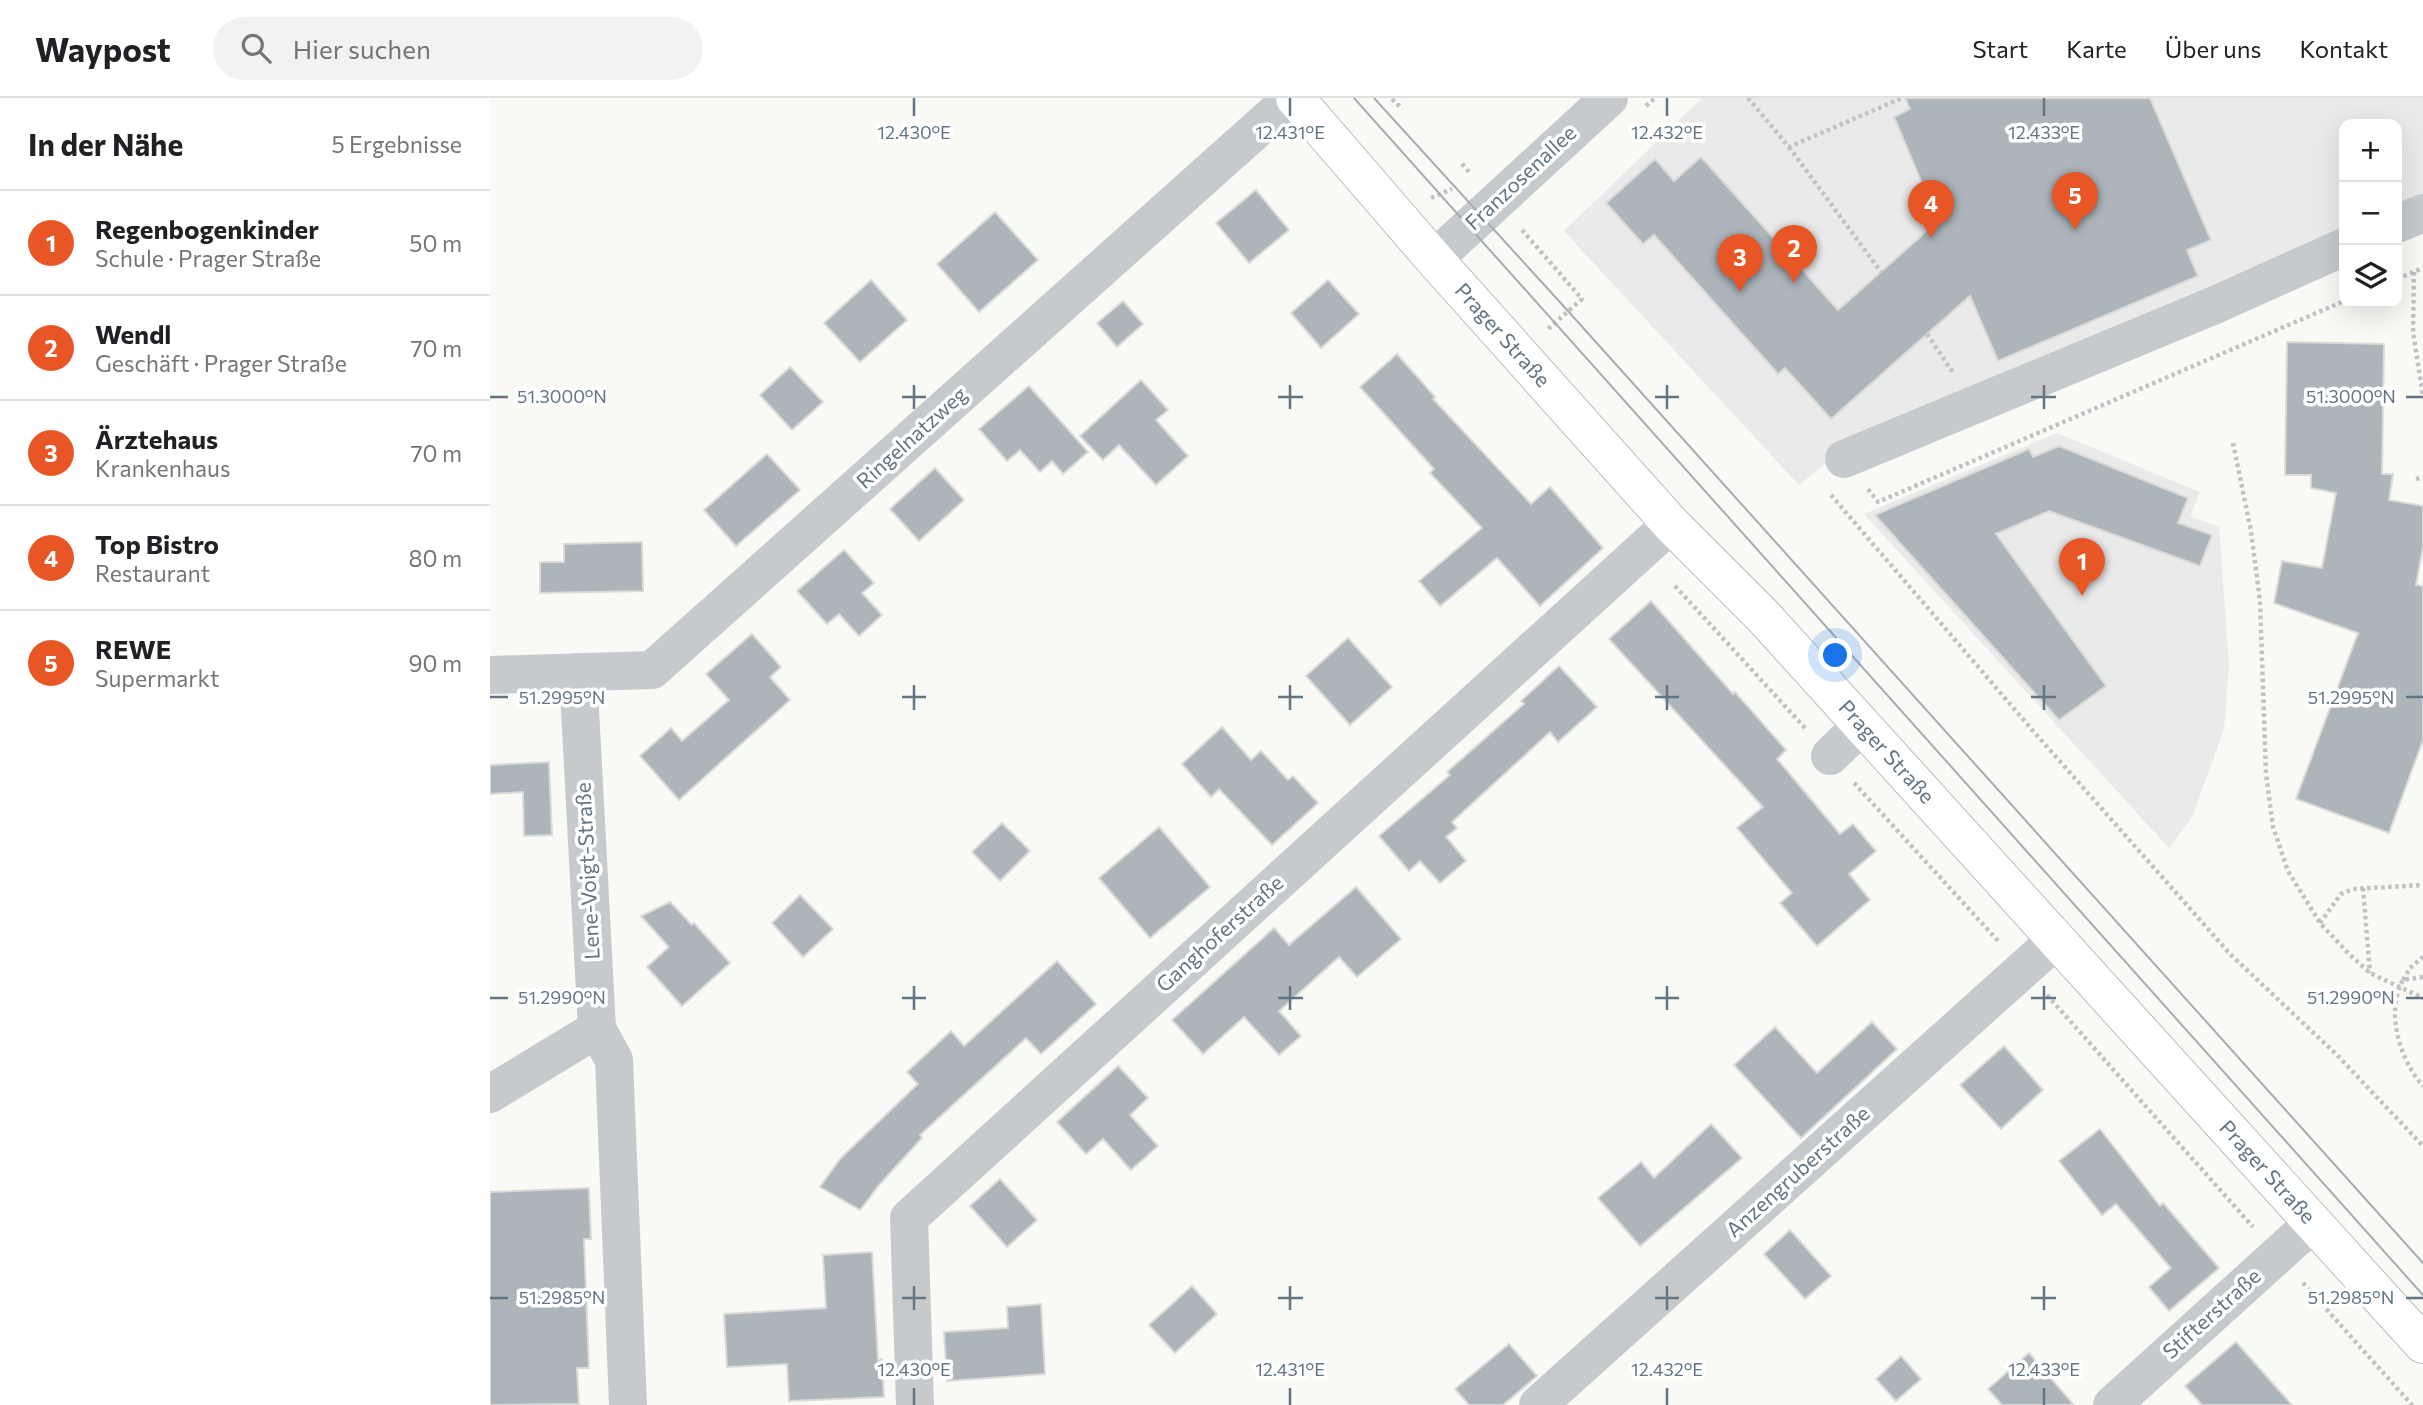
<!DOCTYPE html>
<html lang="de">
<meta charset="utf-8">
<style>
:root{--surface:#fff;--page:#f2f2f2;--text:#202124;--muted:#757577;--line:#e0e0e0;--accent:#e85626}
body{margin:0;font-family:Commissioner,sans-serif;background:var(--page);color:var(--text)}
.controls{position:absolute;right:21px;top:21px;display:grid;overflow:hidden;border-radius:14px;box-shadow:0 7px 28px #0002}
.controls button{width:63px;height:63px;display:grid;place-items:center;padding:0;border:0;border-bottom:2px solid var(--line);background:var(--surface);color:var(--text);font:35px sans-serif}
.you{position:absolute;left:1346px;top:558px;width:24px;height:24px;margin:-18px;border:5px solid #fff;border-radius:50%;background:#1a73e8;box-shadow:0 0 0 10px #1a73e833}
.badge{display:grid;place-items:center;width:46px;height:46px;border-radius:50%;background:var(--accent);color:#fff;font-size:23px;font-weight:700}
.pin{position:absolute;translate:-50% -58px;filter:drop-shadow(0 2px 4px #0008)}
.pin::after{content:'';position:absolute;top:37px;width:24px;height:21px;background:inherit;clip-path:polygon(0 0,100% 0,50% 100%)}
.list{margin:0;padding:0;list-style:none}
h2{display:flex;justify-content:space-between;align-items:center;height:91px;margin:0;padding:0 28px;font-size:30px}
h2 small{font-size:23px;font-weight:400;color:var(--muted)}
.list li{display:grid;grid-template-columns:46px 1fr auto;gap:21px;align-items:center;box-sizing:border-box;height:105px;padding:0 28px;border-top:2px solid var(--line)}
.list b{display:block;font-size:26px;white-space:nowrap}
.list p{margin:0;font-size:23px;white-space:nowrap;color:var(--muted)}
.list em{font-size:23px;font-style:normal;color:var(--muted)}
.icon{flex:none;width:38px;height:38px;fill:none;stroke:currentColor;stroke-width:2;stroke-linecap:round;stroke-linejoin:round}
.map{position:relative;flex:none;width:1933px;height:1307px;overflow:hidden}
header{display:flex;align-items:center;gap:42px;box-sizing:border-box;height:98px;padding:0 35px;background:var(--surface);border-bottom:2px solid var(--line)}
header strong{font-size:33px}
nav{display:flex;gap:38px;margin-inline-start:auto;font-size:24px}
.search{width:490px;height:63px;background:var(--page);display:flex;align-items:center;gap:18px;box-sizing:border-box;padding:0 24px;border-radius:38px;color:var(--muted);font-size:26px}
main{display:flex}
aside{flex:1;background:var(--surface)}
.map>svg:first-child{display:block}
</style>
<header>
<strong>Waypost</strong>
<div class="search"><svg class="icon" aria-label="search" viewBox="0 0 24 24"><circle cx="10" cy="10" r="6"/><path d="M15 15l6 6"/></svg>Hier suchen</div>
<nav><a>Start</a><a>Karte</a><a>Über uns</a><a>Kontakt</a></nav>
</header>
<main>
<aside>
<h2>In der Nähe<small>5 Ergebnisse</small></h2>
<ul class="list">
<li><span class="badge">1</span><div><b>Regenbogenkinder</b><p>Schule · Prager Straße</p></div><em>50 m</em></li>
<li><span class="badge">2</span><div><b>Wendl</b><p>Geschäft · Prager Straße</p></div><em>70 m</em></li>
<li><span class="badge">3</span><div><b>Ärztehaus</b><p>Krankenhaus</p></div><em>70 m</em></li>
<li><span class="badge">4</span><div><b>Top Bistro</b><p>Restaurant</p></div><em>80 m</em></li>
<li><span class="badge">5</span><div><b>REWE</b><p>Supermarkt</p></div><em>90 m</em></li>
</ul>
</aside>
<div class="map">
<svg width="1933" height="1307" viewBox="0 0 1933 1307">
<rect width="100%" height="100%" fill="#f9f9f6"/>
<g fill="#e9eae9">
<polygon points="1212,0 1933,0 1933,99 1907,110 1907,26 1854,26 1854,132 1365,341 1309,387 1074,133"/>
<polygon points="1567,335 1710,394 1700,418 1729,429 1739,568 1734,631 1702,719 1679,750 1374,416"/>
</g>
<g fill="#adb5bb" stroke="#dadad8" stroke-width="2">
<polygon points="1415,0 1660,0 1721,142 1697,152 1708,178 1508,263 1480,198 1341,321 1295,270 1288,276 1164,137 1153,146 1116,105 1165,61 1184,83 1211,59 1348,212 1448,123 1404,19 1420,11"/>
<polygon points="766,92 799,132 759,165 726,125"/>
<polygon points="505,114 548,162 489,214 447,166"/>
<polygon points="381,182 417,222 370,264 334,225"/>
<polygon points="838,182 869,216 831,250 801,215"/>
<polygon points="633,203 653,226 627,249 607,225"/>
<polygon points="1797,244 1894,246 1892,376 1903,376 1899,402 1933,408 1933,449 1926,487 1933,488 1933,642 1899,735 1806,701 1868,535 1784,505 1792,463 1832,470 1846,395 1821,390 1821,377 1795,377"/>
<polygon points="907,256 945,299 943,301 1041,406 1060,389 1113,450 1050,508 1007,460 950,508 929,483 992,430 940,375 944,371 870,289"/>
<polygon points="300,269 333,304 302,332 270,297"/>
<polygon points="651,282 678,312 666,322 698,358 666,387 629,347 613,362 590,338"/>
<polygon points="539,288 598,354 573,376 562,363 550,374 530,352 517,363 489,331"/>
<polygon points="1569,348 1698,400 1688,425 1722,437 1710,468 1559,413 1506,436 1616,588 1569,622 1385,417 1539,351 1543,359"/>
<polygon points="277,356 310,392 246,448 214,412"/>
<polygon points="445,370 474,402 429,443 400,411"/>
<polygon points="152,444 153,493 50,495 50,464 74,464 74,446"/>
<polygon points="354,452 384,485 372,495 392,517 369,538 349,516 337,526 307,493"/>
<polygon points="1161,503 1243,596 1245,594 1296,652 1287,661 1350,736 1363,726 1386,753 1359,776 1380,802 1327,848 1290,805 1302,795 1247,730 1273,709 1119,541"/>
<polygon points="262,536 291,569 280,579 300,602 189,702 150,658 181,630 192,643 239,602 216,576"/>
<polygon points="858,540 902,589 860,627 816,578"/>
<polygon points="1069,568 1107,609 1068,644 1060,634 962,724 967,730 956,739 976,763 950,785 930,763 919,773 889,738 960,677 957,674 1034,606 1031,603"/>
<polygon points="732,629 761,662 771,653 798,682 803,678 828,705 782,747 729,691 721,699 692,666"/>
<polygon points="59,664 62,737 34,738 33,694 0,696 0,667"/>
<polygon points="512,725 540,753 510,783 482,754"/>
<polygon points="669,729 720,789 660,840 609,780"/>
<polygon points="866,789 911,841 867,879 849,859 789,913 811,938 789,957 754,919 713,956 682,922 784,830 799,847"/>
<polygon points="310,797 343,831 313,859 282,825"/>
<polygon points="180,804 202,827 204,825 240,865 192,908 157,869 179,849 151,818"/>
<polygon points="567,863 606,906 551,956 536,940 430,1037 432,1040 390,1086 370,1112 330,1089 350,1061 428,986 417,974 461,933 474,948"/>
<polygon points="1382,924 1407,951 1311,1040 1244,967 1285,929 1327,975"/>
<polygon points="1514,948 1553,992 1511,1031 1470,987"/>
<polygon points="628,968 658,1000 640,1017 668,1048 641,1072 613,1041 596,1056 567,1024"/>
<polygon points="1221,1026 1252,1060 1150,1148 1108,1100 1151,1064 1164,1080"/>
<polygon points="1610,1031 1670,1108 1673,1105 1729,1170 1679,1213 1659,1189 1681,1170 1626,1106 1612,1117 1569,1063"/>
<polygon points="510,1081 547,1122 517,1149 480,1108"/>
<polygon points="99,1090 101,1141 94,1141 99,1270 87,1270 89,1306 0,1307 0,1094"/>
<polygon points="1300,1132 1341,1178 1315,1201 1274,1156"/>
<polygon points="382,1154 388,1262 392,1261 394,1299 299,1303 297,1266 237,1269 234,1216 336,1210 333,1157"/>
<polygon points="702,1188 727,1216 685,1255 659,1227"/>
<polygon points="551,1206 555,1276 457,1283 454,1234 518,1230 517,1209"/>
<polygon points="1746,1244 1802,1307 1712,1307 1695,1288"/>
<polygon points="1019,1246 1047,1278 1013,1307 979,1307 965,1291"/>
<polygon points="1539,1255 1584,1307 1512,1307 1498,1291"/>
<polygon points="1411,1258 1431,1281 1406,1303 1386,1281"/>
</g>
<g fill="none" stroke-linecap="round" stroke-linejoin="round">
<defs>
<g id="major">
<path id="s1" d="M805,0L944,161L1181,426L1272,517L1933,1246"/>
</g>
</defs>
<use href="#major" stroke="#b9bdc1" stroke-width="40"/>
<g stroke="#c0c2c4" stroke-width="4.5" stroke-dasharray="3.5 3.5" stroke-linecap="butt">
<polyline points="1258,0 1299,49 1412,0"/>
<polyline points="902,1 912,11"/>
<polyline points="1156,8 1165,0"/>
<polyline points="1299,49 1391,174"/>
<polyline points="972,66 981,76"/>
<polyline points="941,100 962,91"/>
<polyline points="1032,132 1092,201 1057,232"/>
<polyline points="1924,174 1923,234 1933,299"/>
<polyline points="1907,181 1933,170"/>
<polyline points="1437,236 1464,276"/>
<polyline points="1743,345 1761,433 1770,503 1776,676 1783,729 1798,773 1830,825 1860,857 1880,875 1933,900"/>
<polyline points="1926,381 1933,379"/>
<polyline points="1378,391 1388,404 1854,203"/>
<polyline points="1341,397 1544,634 1741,857 1847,957 1933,1048"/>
<polyline points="1185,488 1316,631"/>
<polyline points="1364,685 1509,844"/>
<polyline points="1873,790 1880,875"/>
<polyline points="1830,825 1851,796 1863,791 1933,787"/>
<path d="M1933,879L1913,882C1895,914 1910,962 1933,988"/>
<polyline points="1913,882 1920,870 1933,859"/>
<polyline points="1557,897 1763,1129"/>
<polyline points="1813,1185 1922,1307"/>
</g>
<g stroke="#c6cacd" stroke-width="38">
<polyline points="1907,126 1933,115"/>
<polyline points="944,161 1119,0"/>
<polyline points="1354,361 1725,207 1854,149"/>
<polyline points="0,577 162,572 802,0"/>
<polyline points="1340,658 1372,627"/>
<polyline points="107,931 124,962 138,1307"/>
<polyline points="0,996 107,931 88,574"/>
<polyline points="425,1307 419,1120 1181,426"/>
<polyline points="1048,1307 1567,841"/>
<polyline points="1622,1307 1823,1125"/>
</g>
<use href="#major" stroke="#fff" stroke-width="38"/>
<g stroke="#a6adb2" stroke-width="2">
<polyline points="864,0 1933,1197"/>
<polyline points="884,0 1078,213 1933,1165"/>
</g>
</g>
<path fill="none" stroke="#637482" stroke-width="2.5" d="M424,0V18M800,0V18M1177,0V18M1554,0V18M424,287V311M800,287V311M1177,287V311M1554,287V311M0,299H18M412,299H436M788,299H813M1165,299H1189M1541,299H1566M1916,299H1933M424,587V612M800,587V612M1177,587V612M1554,587V612M0,599H18M412,599H436M788,599H813M1165,599H1189M1541,599H1566M1916,599H1933M424,888V912M800,888V912M1177,888V912M1554,888V912M0,900H18M412,900H436M788,900H813M1165,900H1189M1541,900H1566M1916,900H1933M424,1188V1212M800,1188V1212M1177,1188V1212M1554,1188V1212M0,1200H18M412,1200H436M788,1200H813M1165,1200H1189M1541,1200H1566M1916,1200H1933M424,1290V1307M800,1290V1307M1177,1290V1307M1554,1290V1307"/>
<g text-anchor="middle" stroke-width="7" stroke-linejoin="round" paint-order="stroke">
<g font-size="21" fill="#637482" stroke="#fff">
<text transform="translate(1031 80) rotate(-43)" y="7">Franzosenallee</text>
<text dy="7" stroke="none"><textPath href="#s1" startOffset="315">Prager Straße</textPath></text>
<text transform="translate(422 340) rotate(-42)" y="7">Ringelnatzweg</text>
<text dy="7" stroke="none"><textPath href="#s1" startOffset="882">Prager Straße</textPath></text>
<text transform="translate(98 773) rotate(-93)" y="7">Lene-Voigt-Straße</text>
<text transform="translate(730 836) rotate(-42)" y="7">Ganghoferstraße</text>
<text transform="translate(1308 1074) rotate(-42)" y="7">Anzengruberstraße</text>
<text dy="7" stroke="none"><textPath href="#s1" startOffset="1449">Prager Straße</textPath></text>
<text transform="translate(1722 1216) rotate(-42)" y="7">Stifterstraße</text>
</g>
</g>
<g font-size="18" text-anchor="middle" fill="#637482" stroke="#fff" stroke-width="7" stroke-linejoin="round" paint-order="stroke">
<text x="424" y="41">12.430°E</text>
<text x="800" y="41">12.431°E</text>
<text x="1177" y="41">12.432°E</text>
<text x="1554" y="41">12.433°E</text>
<text x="72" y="305">51.3000°N</text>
<text x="1861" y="305">51.3000°N</text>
<text x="72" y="606">51.2995°N</text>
<text x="1861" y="606">51.2995°N</text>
<text x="72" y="906">51.2990°N</text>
<text x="1861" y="906">51.2990°N</text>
<text x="72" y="1206">51.2985°N</text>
<text x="1861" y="1206">51.2985°N</text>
<text x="424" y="1278">12.430°E</text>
<text x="800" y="1278">12.431°E</text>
<text x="1177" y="1278">12.432°E</text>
<text x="1554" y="1278">12.433°E</text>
</g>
</svg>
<div class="controls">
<button>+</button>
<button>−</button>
<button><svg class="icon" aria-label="layers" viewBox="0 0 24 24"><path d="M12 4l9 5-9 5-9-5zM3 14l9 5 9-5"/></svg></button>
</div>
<div class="you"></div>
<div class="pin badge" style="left:1592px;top:498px">1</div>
<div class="pin badge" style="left:1304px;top:185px">2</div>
<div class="pin badge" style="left:1250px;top:194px">3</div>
<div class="pin badge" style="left:1441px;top:140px">4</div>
<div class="pin badge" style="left:1585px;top:132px">5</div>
</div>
</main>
